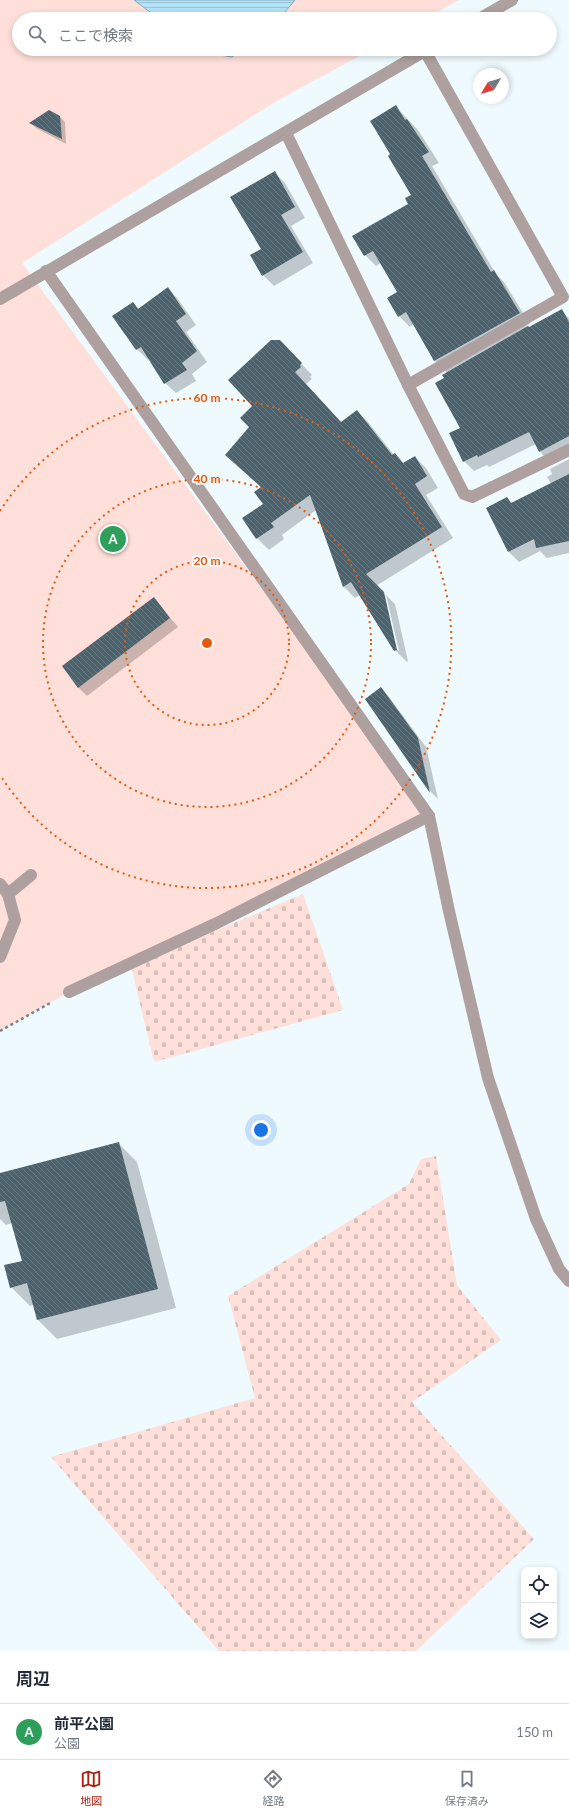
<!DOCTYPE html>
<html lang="ja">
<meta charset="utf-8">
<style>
:root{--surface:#fff;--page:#f2f2f3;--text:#1f2937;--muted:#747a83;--line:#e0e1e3;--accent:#ad1d0d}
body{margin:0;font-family:Lato,"Noto Sans JP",sans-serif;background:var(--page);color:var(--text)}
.controls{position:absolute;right:12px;bottom:12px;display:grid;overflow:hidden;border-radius:8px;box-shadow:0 2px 6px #0003}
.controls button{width:36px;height:36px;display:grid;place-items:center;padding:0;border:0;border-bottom:1px solid var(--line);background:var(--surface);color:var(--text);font:20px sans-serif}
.compass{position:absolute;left:473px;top:68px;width:36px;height:36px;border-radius:50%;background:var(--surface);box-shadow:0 2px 6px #0003;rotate:232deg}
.you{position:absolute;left:261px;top:1130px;width:14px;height:14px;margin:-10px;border:3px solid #fff;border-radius:50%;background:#1a73e8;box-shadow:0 0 0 6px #1a73e833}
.badge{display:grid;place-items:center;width:26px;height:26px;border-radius:50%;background:var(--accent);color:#fff;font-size:13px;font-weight:700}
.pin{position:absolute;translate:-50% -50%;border:2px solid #fff;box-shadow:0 1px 4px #0006}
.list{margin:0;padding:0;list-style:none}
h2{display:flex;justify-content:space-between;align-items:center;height:52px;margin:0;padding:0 16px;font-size:17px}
h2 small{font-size:13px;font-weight:400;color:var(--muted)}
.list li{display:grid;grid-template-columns:26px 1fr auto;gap:12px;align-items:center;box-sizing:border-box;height:56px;padding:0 16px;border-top:1px solid var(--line)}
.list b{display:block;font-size:15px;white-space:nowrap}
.list p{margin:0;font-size:13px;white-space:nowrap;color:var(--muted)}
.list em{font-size:13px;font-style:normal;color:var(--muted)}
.icon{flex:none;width:22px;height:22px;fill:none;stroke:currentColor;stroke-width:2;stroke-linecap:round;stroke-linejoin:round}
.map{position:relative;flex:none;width:569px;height:1651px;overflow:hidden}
.search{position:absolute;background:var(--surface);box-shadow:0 2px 6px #0003;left:12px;right:12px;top:12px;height:44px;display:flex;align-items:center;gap:10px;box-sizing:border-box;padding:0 14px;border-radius:22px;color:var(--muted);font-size:15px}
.sheet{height:108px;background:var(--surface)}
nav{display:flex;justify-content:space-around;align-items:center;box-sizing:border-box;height:56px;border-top:1px solid var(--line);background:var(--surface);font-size:11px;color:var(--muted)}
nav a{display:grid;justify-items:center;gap:2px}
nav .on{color:var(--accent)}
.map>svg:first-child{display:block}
</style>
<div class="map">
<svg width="569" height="1651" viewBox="0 0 569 1651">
<defs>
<pattern id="cemetery-stones" width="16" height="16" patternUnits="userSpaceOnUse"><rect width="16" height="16" fill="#fedfd9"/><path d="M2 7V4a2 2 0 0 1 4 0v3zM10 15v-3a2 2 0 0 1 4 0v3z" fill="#d9bfba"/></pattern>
<pattern id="water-rules" width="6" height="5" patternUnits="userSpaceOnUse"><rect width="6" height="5" fill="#b2e3f9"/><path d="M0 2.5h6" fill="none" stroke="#98c2d5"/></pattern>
<pattern id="building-back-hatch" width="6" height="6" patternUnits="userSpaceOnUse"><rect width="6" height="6" fill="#4c636e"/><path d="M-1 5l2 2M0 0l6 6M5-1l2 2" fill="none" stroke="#687982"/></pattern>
</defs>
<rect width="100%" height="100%" fill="#effaff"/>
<g fill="url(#cemetery-stones)">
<polygon points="303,894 343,1010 154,1062 131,966"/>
<polygon points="436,1156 457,1285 501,1340 412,1402 534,1539 416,1651 219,1651 51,1457 255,1398 228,1296 409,1184 421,1159"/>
</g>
<polygon fill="#fedfd9" points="0,0 459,0 425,19 19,19 19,49 372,49 275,102 22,263 429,816 69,992 0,1031"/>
<g fill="url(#water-rules)" stroke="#84a9ba">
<polygon points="134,0 295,0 279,19 159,19"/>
<polygon points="198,49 245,49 232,57 201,52"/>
</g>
<g fill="#0003">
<polygon points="396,107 418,130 439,163 432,166 496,274 504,282 530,324 526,326 529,328 561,311 569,318 569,456 552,465 542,454 536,444 489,467 487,465 474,471 464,461 462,429 445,378 447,373 435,361 414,324 410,327 399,316 398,293 381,263 376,266 365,255 410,204 413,195 392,155"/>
<polygon points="59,116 65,122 66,144 36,128 31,123"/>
<polygon points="274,172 285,183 305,218 291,226 313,263 274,286 263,275 252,256 262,249"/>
<polygon points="168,289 178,299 196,325 186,332 207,362 192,374 196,381 176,393 165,383 150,358 148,360 137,349 133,303 139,309"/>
<polygon points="291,353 312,375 310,377 312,379 306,384 341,423 357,411 368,422 394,455 404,464 415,457 426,468 438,488 426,495 453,538 376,586 396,649 399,651 386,595 395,604 408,661 407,662 395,650 360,595 355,598 344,587 316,510 282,535 284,539 269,550 257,538 244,518 264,504 262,488 226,455 250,427 253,406"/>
<polygon points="569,459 569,553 547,558 540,551 519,562 509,552 488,508 507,498 512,503 551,484 547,477 552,474 550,469"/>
<polygon points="154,599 178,627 87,696 78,687"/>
<polygon points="381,688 389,697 426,747 438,799 431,792 366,700"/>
<polygon points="118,1143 137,1162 176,1308 57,1339 38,1320 34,1305 30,1306 11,1287 23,1261 12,1223 6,1225 0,1219 0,1174"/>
</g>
<g fill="url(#building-back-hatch)">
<polygon points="396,105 405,120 407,119 429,152 422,156 491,272 494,270 520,313 434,361 406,312 398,317 387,298 397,292 373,251 364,256 352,236 408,204 405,198 411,195 388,156 390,154 370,121"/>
<polygon points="49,110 60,116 62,139 29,123"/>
<polygon points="275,171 295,207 281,215 303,252 262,276 250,255 261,249 230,197"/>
<polygon points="168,287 186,314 176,321 197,351 182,363 187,370 164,384 141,347 136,350 112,316 133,302 138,309"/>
<polygon points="562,309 569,322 569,436 539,452 529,432 478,457 477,455 463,462 449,433 460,428 435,383 444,378 442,375 528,326 529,327"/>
<polygon points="271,340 280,340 302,363 300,365 301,367 295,372 341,422 357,410 392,455 395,453 403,463 415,456 427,476 415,484 442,527 366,574 384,592 397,650 394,651 351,582 343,587 310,495 271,523 274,527 256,539 242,518 263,504 254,492 261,487 225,455 249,427 240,418 252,406 228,380"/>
<polygon points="569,474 569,541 536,548 534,539 508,552 486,508 507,497 511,503"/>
<polygon points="154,597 170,618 78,688 62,666"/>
<polygon points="381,687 418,738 430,793 365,699"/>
<polygon points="119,1142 158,1289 37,1320 27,1283 10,1288 4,1265 22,1261 5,1201 0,1202 0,1173"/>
</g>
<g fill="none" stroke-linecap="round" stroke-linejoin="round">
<polyline stroke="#7a8489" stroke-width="2.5" stroke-dasharray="3 3" stroke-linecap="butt" points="0,1031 52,1002"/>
<g stroke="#ada09e" stroke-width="12">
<polyline points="479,19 512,0"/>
<polyline points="286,133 408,385 464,494 472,497 569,450"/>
<polyline points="46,271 429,816 449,911 488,1078 536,1219 559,1269 569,1281"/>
<polyline points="0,299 428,49"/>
<polyline points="408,385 563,297 425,51"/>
<polyline points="0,884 8,894 31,875"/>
<polyline points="0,957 15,920 8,894"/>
<polyline points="69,992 217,923 429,816"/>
</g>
</g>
<g fill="none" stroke="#e8590c" stroke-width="2" stroke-dasharray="2 4">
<circle cx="207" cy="643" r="82"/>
<circle cx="207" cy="643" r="164"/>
<path d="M0 511A245 245 0 1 1 0 775"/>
</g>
<circle cx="207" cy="643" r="6" fill="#e8590c" stroke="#effaff" stroke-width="2"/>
<g font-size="12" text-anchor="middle" font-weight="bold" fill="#e8590c" stroke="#effaff" stroke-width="4" stroke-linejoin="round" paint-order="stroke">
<text x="207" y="402">60 m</text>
<text x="207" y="483">40 m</text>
<text x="207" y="565">20 m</text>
</g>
</svg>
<div class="controls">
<button><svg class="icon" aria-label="locate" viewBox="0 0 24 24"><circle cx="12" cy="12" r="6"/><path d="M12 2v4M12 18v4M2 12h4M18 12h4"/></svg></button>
<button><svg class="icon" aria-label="layers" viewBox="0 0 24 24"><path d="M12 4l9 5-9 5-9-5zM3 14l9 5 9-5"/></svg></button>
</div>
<svg class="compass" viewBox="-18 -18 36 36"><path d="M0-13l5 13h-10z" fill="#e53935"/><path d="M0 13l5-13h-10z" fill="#747a83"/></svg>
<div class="you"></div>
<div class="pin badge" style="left:113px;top:539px;background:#2e9e5b">A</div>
<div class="search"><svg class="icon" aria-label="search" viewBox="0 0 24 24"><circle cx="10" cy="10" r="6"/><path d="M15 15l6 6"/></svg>ここで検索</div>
</div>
<section class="sheet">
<h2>周辺<small></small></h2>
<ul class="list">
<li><span class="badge" style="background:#2e9e5b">A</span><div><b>前平公園</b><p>公園</p></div><em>150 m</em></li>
</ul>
</section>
<nav>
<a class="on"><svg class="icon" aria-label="map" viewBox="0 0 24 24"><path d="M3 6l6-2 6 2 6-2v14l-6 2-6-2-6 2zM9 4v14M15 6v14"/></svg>地図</a>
<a><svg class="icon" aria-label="directions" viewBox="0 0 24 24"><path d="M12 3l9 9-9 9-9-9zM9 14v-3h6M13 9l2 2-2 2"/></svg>経路</a>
<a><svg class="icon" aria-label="saved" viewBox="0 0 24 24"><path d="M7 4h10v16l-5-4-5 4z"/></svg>保存済み</a>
</nav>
